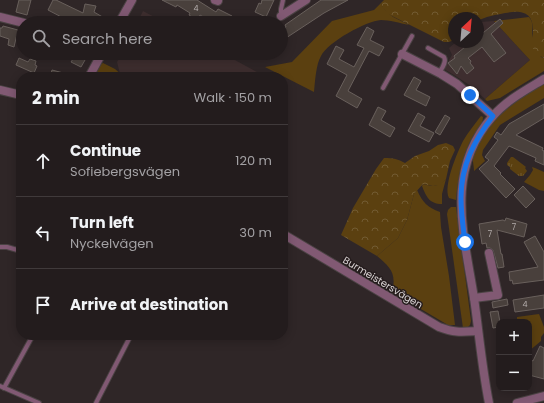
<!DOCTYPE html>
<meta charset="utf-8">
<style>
:root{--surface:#231c1d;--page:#2f292a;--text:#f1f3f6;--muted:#a3a1a4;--line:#403a3b}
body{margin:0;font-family:Poppins,sans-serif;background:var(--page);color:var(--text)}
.controls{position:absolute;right:12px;bottom:12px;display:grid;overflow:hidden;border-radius:8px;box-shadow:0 2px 10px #0003}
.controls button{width:36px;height:36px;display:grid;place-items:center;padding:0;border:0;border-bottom:1px solid var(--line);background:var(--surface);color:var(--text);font:20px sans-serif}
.compass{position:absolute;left:448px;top:12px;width:36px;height:36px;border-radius:50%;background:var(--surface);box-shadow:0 2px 10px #0003;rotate:26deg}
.stop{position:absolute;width:12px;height:12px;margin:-9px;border:3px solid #1a73e8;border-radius:50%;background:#fff}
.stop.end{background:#1a73e8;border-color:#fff;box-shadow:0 1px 4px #0008}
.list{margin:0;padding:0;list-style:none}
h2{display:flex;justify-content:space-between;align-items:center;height:52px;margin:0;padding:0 16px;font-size:17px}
h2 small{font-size:13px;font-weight:400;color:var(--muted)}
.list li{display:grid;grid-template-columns:26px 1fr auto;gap:12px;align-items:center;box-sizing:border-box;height:72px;padding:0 16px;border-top:1px solid var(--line)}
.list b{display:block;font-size:15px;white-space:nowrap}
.list p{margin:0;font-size:13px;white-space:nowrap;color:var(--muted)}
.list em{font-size:13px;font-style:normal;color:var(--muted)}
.icon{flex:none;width:22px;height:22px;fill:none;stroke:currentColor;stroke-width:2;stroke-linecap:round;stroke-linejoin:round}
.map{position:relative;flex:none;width:544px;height:403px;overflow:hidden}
.search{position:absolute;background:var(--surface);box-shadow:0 2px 10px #0003;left:16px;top:16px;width:272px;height:44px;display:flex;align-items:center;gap:10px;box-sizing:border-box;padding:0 14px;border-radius:22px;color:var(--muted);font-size:15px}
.panel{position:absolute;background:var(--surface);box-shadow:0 2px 10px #0003;left:16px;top:72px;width:272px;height:268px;border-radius:16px}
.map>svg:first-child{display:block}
</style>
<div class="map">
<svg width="544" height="403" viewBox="0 0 544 403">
<defs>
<pattern id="forest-crowns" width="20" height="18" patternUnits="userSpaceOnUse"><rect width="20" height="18" fill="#5b4010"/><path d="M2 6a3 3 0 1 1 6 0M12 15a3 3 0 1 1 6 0" fill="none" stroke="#725b32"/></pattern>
<pattern id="park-tufts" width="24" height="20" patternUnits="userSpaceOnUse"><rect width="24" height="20" fill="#5b4010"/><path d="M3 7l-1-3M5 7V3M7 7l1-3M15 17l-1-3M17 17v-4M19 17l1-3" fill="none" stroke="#725b32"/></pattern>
</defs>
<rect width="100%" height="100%" fill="#2f2627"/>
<g fill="#3e2e2f">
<polygon points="143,11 166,23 137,23"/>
<polygon points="494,21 530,60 485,99 468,84 454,75 444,69 452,55 449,48 456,42 478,42 478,23 480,22"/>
<polygon points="122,53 222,53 266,77 125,77 120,74 117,62"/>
</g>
<g fill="#5b4010">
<path d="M381,3C386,16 398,19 409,25C400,23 389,20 381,20C366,21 328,42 321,56C316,64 315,82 314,92L265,67L292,62L332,21L374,10Z"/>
<path d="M529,17C534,23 532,28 532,36C533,41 539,51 541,57L544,58V71L500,98L487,101L485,99L530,60L494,21Z"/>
<polygon points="103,63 115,69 122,75 121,77 94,77 101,64"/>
<path d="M544,84V98L500,125L483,150L482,155L485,161L474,171C474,166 472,159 473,155C474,151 477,147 478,144C493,116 518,99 544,84Z"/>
<path d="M481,116L483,117C483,125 477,130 473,136C462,155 458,178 456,200L449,198C443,186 457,153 463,141C468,132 475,124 481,116Z"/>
<polygon points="532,167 535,168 544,172 544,191 539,190 524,182 530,175 533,170"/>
<path d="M446,179L442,194V204C429,204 426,196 422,186L423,184C434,187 437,187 446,179Z"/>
<path d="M417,190C423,203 427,207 440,212L441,227L449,276L455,325H448L392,292C397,273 390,267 377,256L398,238L407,220L414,194Z"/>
<polygon points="451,207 456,207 471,321 470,325 467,328 463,328 447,214 448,210"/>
<polygon points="539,314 544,327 544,333 541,337 541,341 529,351 529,322 517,322 517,317"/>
</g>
<g fill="url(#forest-crowns)">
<path d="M384,0H544V58C539,56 533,51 532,45C531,40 533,35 533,30C533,11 520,10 505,13C496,15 486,16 478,21V18H454V40L449,42H444L388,14L383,8L381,3Z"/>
<path d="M446,143L453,146L455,150L450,161L446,179L440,185L433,186L423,184L414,194L407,220L398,238L377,256L341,235L353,208L376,169L384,158C393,158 398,159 405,163L415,156L429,151L438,145Z"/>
</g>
<polygon fill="url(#park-tufts)" points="511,157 513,157 526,167 525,168 527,171 523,176 519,176 510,169 510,167 507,165 507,163"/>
<g fill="#49403c" stroke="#69605c">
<polygon points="19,0 31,0 27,15 16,12"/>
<polygon points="53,0 56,0 83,13 85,4 96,6 94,12 106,19 103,23 92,23 82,17 78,23 68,23 69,21 48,10"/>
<polygon points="162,0 197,0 216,12 218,9 232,16 228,23 214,23 200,15 197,20 189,15 190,13 177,5 176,7"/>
<polygon points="262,0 274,0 266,17 255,12 259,3 261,4"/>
<polygon points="321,0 348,0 324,13 286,38 281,40 281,29 286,27 285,25"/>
<polygon points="500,19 503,23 491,34 506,53 494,62 482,47 468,58 471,61 470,63 474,68 467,74 461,66 457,74 448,63 455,58 454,56 465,47 460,42 478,42 478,37"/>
<polygon points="3,26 18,30 14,47 8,45 9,39 0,36 0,28 2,28"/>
<polygon points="367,27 374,31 370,40 384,47 379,56 369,51 348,91 362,99 357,108 336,96 347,75 327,64 336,46 344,50 339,59 354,67 364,48 357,45"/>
<polygon points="60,53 89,53 81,67 71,62 73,59"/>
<polygon points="19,58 28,62 30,59 36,61 35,65 37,66 34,73 16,65"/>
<polygon points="52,70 71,75 71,77 50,77"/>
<polygon points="414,77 421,81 416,90 430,97 426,106 404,95"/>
<polygon points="544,104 544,118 516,135 543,148 542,150 544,151 544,165 535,161 536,158 509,146 494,166 501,173 500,174 515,189 506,198 479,169 489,160 485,157 498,140 494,137 497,132 501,135 509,124"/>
<polygon points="378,107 386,111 381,120 395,128 390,137 369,125"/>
<polygon points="418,113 425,117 420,126 434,133 429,142 408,131"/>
<polygon points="445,115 450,118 440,135 435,132"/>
<polygon points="523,186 535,199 526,208 514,195"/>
<polygon points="506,218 527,224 524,237 497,230 501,254 502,254 504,267 498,268 493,250 490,248 487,248 486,243 482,244 479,224 503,220 505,221"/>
<polygon points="535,236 544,252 544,280 513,284 512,280 510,281 509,272 538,267 524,242"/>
<polygon points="544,295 544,308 515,312 513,300"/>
<polygon points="507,299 508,305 493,308 492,302"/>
<polygon points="498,311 500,322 499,327 493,328 490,312"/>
<polygon points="540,346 544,348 544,379 529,375 529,359 533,361"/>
</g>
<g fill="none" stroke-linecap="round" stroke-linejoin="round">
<defs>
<g id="service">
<polyline points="281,15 281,9 283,0"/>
<path d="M428,48L444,57C447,62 442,68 439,73"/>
<polyline points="383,88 412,36"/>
<polyline points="0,247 7,247 21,251"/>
<polyline points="0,386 39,403"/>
<polyline points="4,388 33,335"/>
<polyline points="96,403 131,335"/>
</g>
<g id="minor">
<polyline points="215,0 218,1"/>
<polyline points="281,16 306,0"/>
<polyline points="0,17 24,23"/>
<polyline points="119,23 132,0"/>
<polyline points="402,54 441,74 457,84 493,116"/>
<polyline points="89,77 102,53"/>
<polyline points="0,90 21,95"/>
<path d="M283,234L439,327C455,333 461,332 478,331"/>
<polyline points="474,298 498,295 489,253"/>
<path d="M489,403C482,368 479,333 474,298C464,234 444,171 493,116C507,100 526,90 544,79"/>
<polyline points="517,403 544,396"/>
</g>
</defs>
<use href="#service" stroke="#4a4243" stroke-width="6"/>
<use href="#minor" stroke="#4a4243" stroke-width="10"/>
<use href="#service" stroke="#815973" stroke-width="4"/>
<use href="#minor" stroke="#815973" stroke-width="8"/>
</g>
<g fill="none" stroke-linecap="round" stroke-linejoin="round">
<path stroke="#1a73e8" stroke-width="5" d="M465,242C463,227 461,213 461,198C461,165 474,141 493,116L470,95"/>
</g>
<g text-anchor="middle" stroke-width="3" stroke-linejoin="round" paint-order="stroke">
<g font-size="8" fill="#b5aead">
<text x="196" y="11">4</text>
<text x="514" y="230">7</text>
<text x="490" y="237">7</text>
<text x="525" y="307">4</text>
</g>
<g font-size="10" fill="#d9d3d3" stroke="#251c1d">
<text transform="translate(383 282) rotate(31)" y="4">Burmeistersvägen</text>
</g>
</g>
</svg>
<div class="controls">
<button>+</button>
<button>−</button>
</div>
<svg class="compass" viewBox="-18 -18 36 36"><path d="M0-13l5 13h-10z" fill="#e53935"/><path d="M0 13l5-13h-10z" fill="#a3a1a4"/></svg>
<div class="stop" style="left:465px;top:242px"></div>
<div class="stop end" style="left:470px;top:95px"></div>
<div class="search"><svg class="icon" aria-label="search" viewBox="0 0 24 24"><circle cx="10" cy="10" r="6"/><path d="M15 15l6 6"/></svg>Search here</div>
<section class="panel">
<h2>2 min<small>Walk · 150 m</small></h2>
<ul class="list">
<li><svg class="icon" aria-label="ahead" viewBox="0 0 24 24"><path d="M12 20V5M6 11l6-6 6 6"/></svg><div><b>Continue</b><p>Sofiebergsvägen</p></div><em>120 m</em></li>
<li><svg class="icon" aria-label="left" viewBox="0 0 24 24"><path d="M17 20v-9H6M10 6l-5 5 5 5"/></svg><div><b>Turn left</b><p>Nyckelvägen</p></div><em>30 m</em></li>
<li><svg class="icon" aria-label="arrive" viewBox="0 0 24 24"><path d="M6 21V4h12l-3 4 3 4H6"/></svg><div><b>Arrive at destination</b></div></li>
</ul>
</section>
</div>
